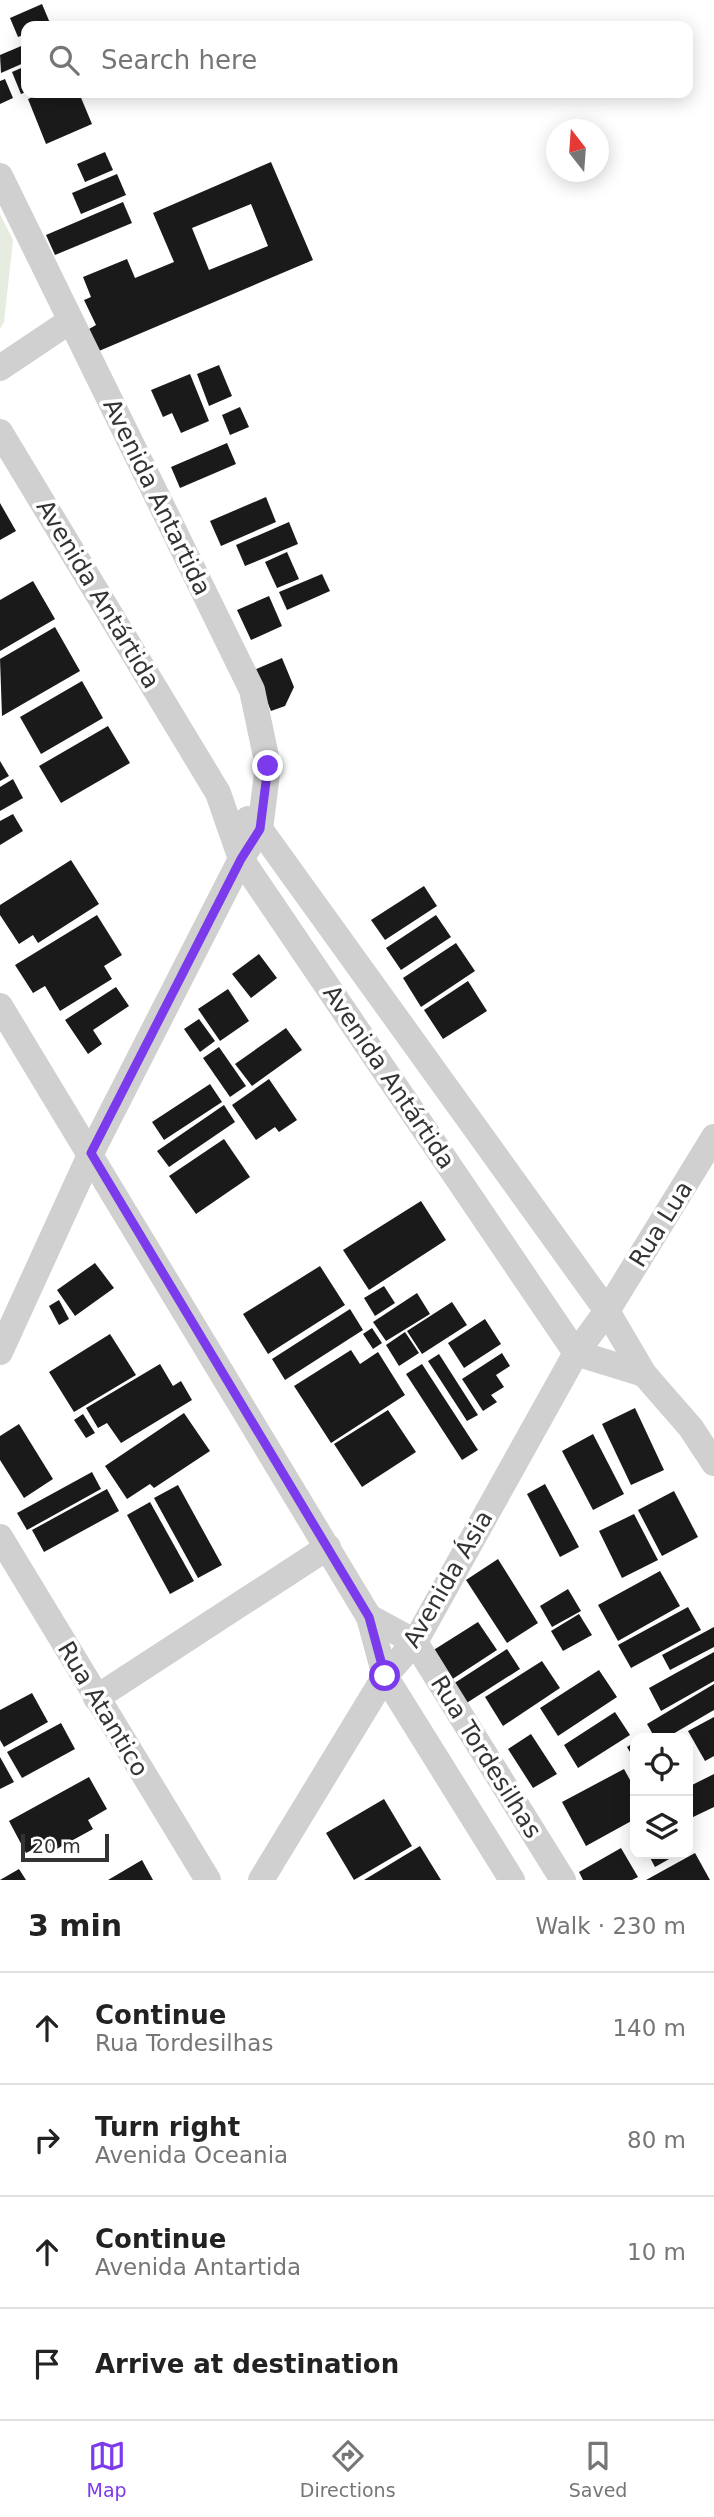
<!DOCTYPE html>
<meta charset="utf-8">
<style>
:root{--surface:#fff;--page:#f6f6f6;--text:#222;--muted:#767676;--line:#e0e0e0;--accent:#7c3aed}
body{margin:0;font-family:"DejaVu Sans",sans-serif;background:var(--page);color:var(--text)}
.controls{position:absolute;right:21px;bottom:21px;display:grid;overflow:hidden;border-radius:14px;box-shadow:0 4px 18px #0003}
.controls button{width:63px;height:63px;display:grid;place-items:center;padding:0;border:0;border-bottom:2px solid var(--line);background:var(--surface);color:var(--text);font:35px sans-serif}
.compass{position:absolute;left:546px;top:119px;width:63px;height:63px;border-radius:50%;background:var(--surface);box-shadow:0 4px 18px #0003;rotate:343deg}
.scale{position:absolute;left:21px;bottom:18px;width:88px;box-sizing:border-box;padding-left:7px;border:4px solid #333;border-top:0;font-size:19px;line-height:24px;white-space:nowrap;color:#333;-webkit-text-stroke:5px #fff;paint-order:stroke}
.stop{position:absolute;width:21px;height:21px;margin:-16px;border:5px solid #7c3aed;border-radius:50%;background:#fff}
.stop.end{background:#7c3aed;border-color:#fff;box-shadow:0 2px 7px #0008}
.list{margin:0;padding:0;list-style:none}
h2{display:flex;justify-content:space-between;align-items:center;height:91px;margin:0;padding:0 28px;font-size:30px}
h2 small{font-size:23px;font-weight:400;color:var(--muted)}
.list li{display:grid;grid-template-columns:46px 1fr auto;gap:21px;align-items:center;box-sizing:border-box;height:112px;padding:0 28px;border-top:2px solid var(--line)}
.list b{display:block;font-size:26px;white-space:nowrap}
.list p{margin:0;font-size:23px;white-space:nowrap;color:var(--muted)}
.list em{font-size:23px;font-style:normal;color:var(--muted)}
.icon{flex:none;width:38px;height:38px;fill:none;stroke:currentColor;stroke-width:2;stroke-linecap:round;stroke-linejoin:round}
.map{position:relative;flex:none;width:714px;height:1880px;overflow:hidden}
.search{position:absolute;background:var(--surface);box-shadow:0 4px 18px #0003;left:21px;right:21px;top:21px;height:77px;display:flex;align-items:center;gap:18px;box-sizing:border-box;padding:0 24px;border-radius:14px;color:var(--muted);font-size:26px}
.sheet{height:539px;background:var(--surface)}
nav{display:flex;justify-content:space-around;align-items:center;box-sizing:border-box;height:98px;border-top:2px solid var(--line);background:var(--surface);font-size:19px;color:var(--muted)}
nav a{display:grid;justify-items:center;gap:4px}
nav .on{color:var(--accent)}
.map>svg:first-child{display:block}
</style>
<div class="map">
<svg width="714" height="1880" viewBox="0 0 714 1880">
<rect width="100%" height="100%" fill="#fff"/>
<polygon fill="#e6ecdf" points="0,214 13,240 4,322 0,329"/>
<g fill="#1a1a1a" fill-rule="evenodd">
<polygon points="42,4 50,23 26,26 26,34 18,37 10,18"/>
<polygon points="26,44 26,62 1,73 0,55"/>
<polygon points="26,66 26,92 21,94 12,72"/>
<polygon points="5,79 13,98 0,104 0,81"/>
<polygon points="43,93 79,93 92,124 46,144 28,99"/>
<polygon points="105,152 113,170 85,182 77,164"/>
<path d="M271,162L313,260L99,351L89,329L96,325L84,300L91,297L83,277L127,259L135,278L174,262L153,213ZM251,204L268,246L209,270L192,228Z"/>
<polygon points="117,174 126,195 81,214 72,193"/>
<polygon points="123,202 132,223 55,255 46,235"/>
<polygon points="219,365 232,396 209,406 197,374"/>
<polygon points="190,374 209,421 181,433 172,413 163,417 151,390"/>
<polygon points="240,407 249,427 230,435 222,415"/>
<polygon points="227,443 236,464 180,488 171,467"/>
<polygon points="266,497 276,522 221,546 210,521"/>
<polygon points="0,503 16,531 0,540"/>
<polygon points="289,522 298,544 245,566 236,545"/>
<polygon points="287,552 299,579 277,588 265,562"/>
<polygon points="322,574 330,591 287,610 279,592"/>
<polygon points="33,581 55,619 0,651 0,600"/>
<polygon points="269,596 282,626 251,640 237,610"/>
<polygon points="55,627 80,671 2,716 0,659"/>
<polygon points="282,658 294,687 285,706 271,711 254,670"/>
<polygon points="82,681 103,718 41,754 20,717"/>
<polygon points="108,726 130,763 61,803 39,766"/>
<polygon points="0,761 9,776 0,781"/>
<polygon points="13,779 23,798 0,811 0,787"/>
<polygon points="13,814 23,831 0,845 0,821"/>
<polygon points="71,860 99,904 38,943 33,935 19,944 0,915 0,905"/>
<polygon points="424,886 437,906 385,940 371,920"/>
<polygon points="97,915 122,955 104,966 112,979 60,1011 45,986 33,993 15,965"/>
<polygon points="436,915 451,937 401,970 386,948"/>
<polygon points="456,943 475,971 421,1007 403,978"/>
<polygon points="259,954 277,978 251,998 232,974"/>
<polygon points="468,981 487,1011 443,1039 424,1010"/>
<polygon points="116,987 129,1006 93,1030 102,1044 88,1054 65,1020"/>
<polygon points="228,989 249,1021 220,1041 198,1009"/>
<polygon points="199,1019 215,1041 200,1052 184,1029"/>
<polygon points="286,1028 302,1050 252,1086 235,1064"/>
<polygon points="219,1047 246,1086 230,1097 203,1058"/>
<polygon points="269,1079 297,1120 279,1132 275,1127 256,1140 232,1105"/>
<polygon points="210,1084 222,1102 164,1140 152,1122"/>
<polygon points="224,1105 235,1122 169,1167 157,1151"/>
<polygon points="224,1139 250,1177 196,1214 169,1176"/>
<polygon points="421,1201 446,1240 369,1290 343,1250"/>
<polygon points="95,1263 114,1288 75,1316 57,1290"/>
<polygon points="320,1266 345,1305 268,1354 243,1314"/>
<polygon points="384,1286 395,1303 375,1316 364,1298"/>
<polygon points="417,1293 430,1314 386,1341 373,1322"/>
<polygon points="59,1300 69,1319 59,1325 49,1306"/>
<polygon points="452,1302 467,1325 422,1354 407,1331"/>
<polygon points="350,1309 363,1330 285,1380 272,1359"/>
<polygon points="485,1319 501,1344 464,1368 448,1343"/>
<polygon points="372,1328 382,1343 373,1349 363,1334"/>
<polygon points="405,1332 419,1353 399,1366 386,1345"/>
<polygon points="110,1334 136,1375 74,1412 49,1372"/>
<polygon points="351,1350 360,1364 378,1352 405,1395 331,1443 294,1386"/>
<polygon points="502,1353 510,1366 496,1375 504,1387 491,1395 497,1402 483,1411 462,1379"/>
<polygon points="439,1354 478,1415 467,1421 428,1361"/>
<polygon points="160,1364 173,1386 181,1381 192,1400 121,1443 107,1423 98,1428 86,1408"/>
<polygon points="422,1364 478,1450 462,1460 406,1374"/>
<polygon points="635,1408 664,1470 631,1485 602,1424"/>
<polygon points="388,1410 416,1452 362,1487 334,1444"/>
<polygon points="184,1413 210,1451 154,1488 150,1484 127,1499 105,1466"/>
<polygon points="83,1414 95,1433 86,1438 74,1420"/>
<polygon points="19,1424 53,1479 24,1498 0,1460 0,1436"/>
<polygon points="593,1434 624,1494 593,1510 562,1451"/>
<polygon points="92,1472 101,1489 27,1530 17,1513"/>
<polygon points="545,1484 579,1547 560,1557 527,1494"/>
<polygon points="178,1485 222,1565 198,1578 154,1498"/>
<polygon points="107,1489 119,1511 44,1552 32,1530"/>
<polygon points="674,1491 698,1537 662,1556 638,1510"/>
<polygon points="150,1502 194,1581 170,1594 127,1515"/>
<polygon points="634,1514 658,1560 622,1578 599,1531"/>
<polygon points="498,1559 538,1623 507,1643 466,1580"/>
<polygon points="660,1571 680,1606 618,1641 598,1605"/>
<polygon points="568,1589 581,1611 552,1627 540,1606"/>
<polygon points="688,1607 701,1630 631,1668 618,1645"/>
<polygon points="579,1614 592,1635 563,1651 551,1631"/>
<polygon points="478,1622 497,1650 451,1680 432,1651"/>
<polygon points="714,1627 714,1647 670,1670 662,1655"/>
<polygon points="507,1649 520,1669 465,1704 453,1684"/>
<polygon points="714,1652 714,1681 661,1711 649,1688"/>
<polygon points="542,1661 560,1688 503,1726 485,1697"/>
<polygon points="599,1670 617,1697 558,1736 540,1708"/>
<polygon points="714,1684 714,1710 666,1738 655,1738 647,1724"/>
<polygon points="32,1693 48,1722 4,1747 0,1740 0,1710"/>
<polygon points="615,1712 630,1735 578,1768 564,1745"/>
<polygon points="714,1717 714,1756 705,1761 688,1731"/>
<polygon points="61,1723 75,1749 22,1778 7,1752"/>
<polygon points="531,1734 557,1774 533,1788 508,1749"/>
<polygon points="635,1742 635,1755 633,1757 627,1747"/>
<polygon points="0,1757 14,1782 0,1789"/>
<polygon points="624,1769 635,1789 635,1819 586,1846 562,1802"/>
<polygon points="714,1774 714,1807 691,1818 688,1812 688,1787"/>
<polygon points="89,1777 107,1809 88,1820 93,1829 53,1851 48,1842 26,1853 9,1821"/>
<polygon points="384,1799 412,1846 354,1880 326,1833"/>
<polygon points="420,1846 441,1880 364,1880"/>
<polygon points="621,1848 638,1877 632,1880 583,1880 579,1872"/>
<polygon points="695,1853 710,1880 646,1880"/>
<polygon points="648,1854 678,1854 655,1867"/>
<polygon points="142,1860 153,1880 108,1880"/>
<polygon points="19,1869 26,1880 0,1880"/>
</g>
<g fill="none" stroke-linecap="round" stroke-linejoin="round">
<g stroke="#d0d0d0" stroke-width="26">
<polyline points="0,176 252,690 268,766 260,829 241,859 91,1153 0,1352"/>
<polyline points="0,368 70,321"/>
<polyline points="0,432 218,793 241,859 576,1353 644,1374"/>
<polyline points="248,819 260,829 607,1311 644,1374 691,1428 714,1463"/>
<polyline points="0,1006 369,1617 385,1676 512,1880"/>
<polyline points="0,1537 208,1880"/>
<polyline points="369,1617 415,1642 563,1880"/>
<polyline points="96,1698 328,1547"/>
<polyline points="261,1880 385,1676 415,1642 576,1353 607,1311 714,1137"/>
</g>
</g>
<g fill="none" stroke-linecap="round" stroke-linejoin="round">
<polyline stroke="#7c3aed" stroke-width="9" points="268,766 260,829 241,859 91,1153 369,1617 385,1676"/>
</g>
<g text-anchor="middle" stroke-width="7" stroke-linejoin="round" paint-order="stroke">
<g font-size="24" fill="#333" stroke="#fff">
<text transform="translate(157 497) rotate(64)" y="8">Avenida Antartida</text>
<text transform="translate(98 594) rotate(59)" y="8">Avenida Antártida</text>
<text transform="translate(389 1077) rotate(56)" y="8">Avenida Antártida</text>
<text transform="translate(661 1224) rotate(-58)" y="8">Rua Lua</text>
<text transform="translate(448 1579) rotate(-60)" y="8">Avenida Ásia</text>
<text transform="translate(103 1709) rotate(59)" y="8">Rua Atantico</text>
<text transform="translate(486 1757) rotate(58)" y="8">Rua Tordesilhas</text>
</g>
</g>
</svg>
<div class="controls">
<button><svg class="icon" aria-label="locate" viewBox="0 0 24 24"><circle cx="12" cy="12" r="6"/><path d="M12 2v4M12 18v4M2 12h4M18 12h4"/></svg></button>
<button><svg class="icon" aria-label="layers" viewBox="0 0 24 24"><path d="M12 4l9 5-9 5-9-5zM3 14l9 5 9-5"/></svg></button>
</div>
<svg class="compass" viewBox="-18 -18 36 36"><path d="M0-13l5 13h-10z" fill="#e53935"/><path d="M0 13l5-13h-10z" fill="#767676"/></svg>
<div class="scale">20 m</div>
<div class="stop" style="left:385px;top:1676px"></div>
<div class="stop end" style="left:268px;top:766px"></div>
<div class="search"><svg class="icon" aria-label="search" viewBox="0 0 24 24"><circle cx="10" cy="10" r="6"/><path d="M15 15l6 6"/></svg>Search here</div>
</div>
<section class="sheet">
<h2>3 min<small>Walk · 230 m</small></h2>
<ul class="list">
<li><svg class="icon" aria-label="ahead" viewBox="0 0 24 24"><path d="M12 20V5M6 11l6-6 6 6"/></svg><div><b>Continue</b><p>Rua Tordesilhas</p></div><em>140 m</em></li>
<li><svg class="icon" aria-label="right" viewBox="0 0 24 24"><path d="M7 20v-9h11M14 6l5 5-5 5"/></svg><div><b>Turn right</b><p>Avenida Oceania</p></div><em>80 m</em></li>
<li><svg class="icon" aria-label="ahead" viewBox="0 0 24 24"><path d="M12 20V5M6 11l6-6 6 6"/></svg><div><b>Continue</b><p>Avenida Antartida</p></div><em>10 m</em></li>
<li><svg class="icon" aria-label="arrive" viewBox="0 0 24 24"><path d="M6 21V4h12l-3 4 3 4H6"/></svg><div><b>Arrive at destination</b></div></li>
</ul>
</section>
<nav>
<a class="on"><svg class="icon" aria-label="map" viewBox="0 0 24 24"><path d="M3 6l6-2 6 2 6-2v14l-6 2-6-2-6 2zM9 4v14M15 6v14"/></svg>Map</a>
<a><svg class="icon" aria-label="directions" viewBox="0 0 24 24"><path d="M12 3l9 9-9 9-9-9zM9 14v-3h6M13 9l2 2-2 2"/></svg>Directions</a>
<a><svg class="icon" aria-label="saved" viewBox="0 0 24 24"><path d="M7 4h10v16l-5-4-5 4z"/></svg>Saved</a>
</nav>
